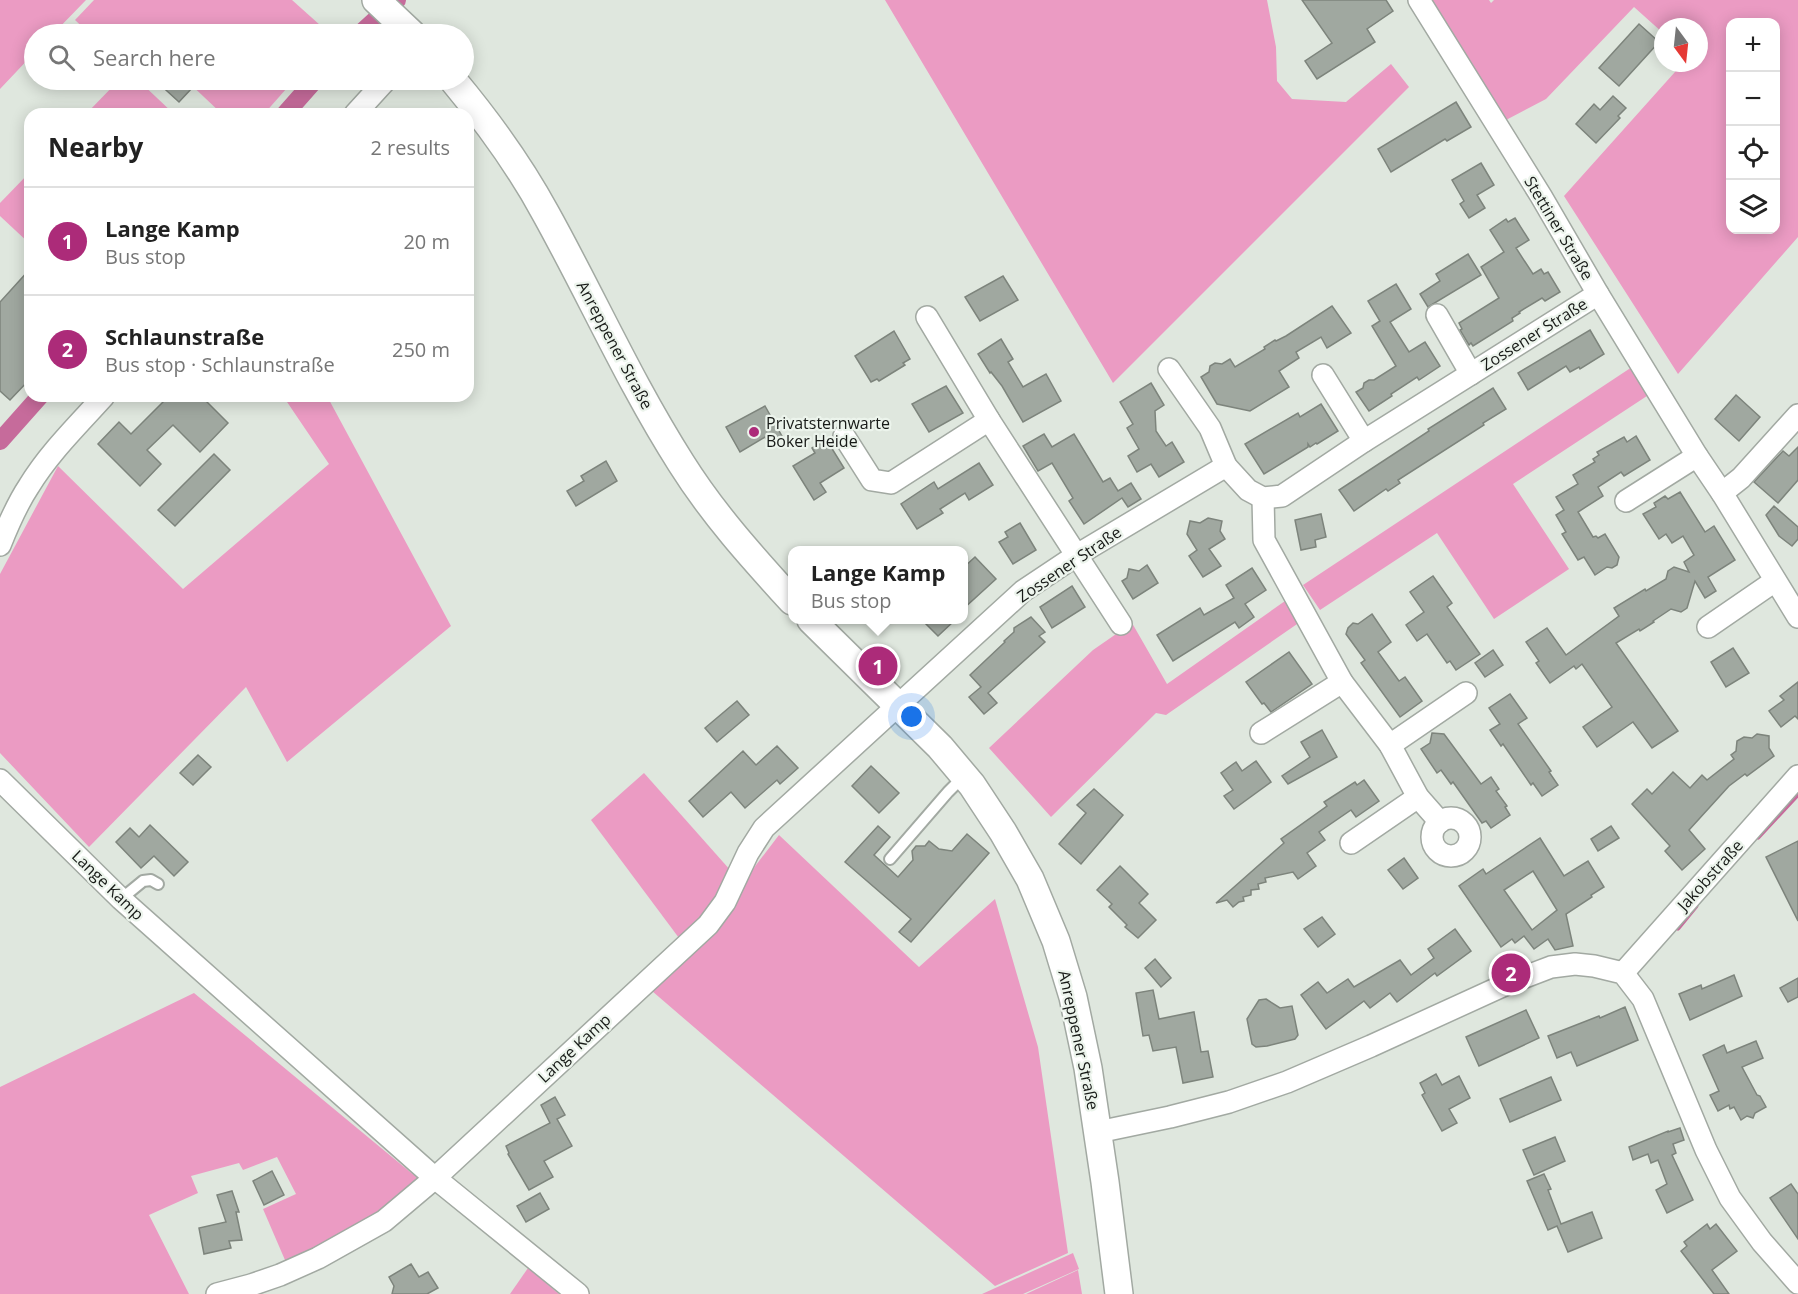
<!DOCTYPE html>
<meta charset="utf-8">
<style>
:root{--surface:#fff;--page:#f2f2f2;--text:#222;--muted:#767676;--line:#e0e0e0;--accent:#ac2b79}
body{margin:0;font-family:"Open Sans",sans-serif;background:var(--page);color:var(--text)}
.controls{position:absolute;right:18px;top:18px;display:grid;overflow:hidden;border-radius:12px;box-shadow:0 3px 15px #0003}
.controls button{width:54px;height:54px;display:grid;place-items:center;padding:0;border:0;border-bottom:2px solid var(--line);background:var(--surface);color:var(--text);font:30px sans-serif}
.compass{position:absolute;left:1654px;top:18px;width:54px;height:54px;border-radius:50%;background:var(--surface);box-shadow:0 3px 15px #0003;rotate:165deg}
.you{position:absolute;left:912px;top:717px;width:21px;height:21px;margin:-15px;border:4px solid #fff;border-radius:50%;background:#1a73e8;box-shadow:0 0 0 9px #1a73e833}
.badge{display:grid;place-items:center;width:39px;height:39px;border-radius:50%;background:var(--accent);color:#fff;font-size:20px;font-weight:700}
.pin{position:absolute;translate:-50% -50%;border:3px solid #fff;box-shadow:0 2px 6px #0006}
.popup{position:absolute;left:788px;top:546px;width:180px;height:78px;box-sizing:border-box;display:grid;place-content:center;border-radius:12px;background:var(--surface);filter:drop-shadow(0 2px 4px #0005);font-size:20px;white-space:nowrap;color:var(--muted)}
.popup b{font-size:22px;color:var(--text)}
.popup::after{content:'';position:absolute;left:50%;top:100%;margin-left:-12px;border:12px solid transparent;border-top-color:var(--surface)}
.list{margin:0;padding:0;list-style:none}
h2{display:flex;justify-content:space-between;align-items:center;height:78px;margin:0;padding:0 24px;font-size:26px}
h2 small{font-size:20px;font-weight:400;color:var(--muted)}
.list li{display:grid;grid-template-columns:39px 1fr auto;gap:18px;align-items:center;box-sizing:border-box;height:108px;padding:0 24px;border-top:2px solid var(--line)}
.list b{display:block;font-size:22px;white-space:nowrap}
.list p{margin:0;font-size:20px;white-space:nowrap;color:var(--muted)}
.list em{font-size:20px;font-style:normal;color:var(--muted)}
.icon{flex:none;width:33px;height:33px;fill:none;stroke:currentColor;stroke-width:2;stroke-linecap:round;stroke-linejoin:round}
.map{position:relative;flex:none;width:1798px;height:1294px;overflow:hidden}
.search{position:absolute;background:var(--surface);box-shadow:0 3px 15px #0003;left:24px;top:24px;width:450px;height:66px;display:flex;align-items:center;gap:15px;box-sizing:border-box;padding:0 21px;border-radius:33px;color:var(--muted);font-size:22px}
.panel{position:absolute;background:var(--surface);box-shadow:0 3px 15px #0003;left:24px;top:108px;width:450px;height:294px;border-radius:18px}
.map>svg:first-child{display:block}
</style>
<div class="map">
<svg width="1798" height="1294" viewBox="0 0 1798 1294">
<rect width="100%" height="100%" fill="#dfe7de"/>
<g fill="#eb9bc3" fill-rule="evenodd">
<polygon points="0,0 86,0 53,34 34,34 34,53 0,89"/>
<polygon points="94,0 292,0 330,34 90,34 75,20"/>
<polygon points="885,0 1267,0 1276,47 1277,81 1292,99 1346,102 1391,64 1409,87 1113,383"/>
<path d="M1432,0H1489L1491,3L1494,0H1798V237L1678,374L1564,196L1683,63H1699V27H1663V33L1634,7L1546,99L1506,120ZM1730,22H1776V230H1730Z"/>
<polygon points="119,80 138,80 174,114 86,114"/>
<polygon points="186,80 294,80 264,114 222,114"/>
<polygon points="30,172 30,244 0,216 0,203"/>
<polygon points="1632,367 1650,394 1513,484 1569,569 1494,619 1437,533 1320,610 1303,585"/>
<polygon points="283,396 327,396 451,626 287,762 246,687 89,847 0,753 0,574 58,466 183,589 329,464"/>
<polygon points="1285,601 1300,622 1166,715 1156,713 1051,817 989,748 1093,650 1132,623 1167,684"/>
<polygon points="644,773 731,871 703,919 679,938 591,820"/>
<polygon points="779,835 919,967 995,899 1038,1047 1068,1253 995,1286 652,991 714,928 756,865"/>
<polygon points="194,993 421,1181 382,1217 288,1267 263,1209 296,1194 277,1157 243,1170 239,1163 191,1176 198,1193 149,1215 189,1294 0,1294 0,1087"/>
<polygon points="1073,1253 1079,1269 1023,1294 982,1294"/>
<polygon points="528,1268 559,1294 510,1294"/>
<polygon points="1078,1270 1082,1294 1026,1294"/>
</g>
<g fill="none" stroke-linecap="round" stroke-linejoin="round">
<g stroke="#c66b9b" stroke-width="5">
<polyline points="1758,837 1798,794"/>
<polyline points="1678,928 1696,906"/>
</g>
<g stroke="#c66b9b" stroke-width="18">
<polyline points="360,34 397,0"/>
<polyline points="285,114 315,80"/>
<polyline points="0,441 40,396"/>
</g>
</g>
<g fill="#a0a8a0" stroke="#7d847c" stroke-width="1.5" fill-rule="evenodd">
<polygon points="1302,0 1386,0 1393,11 1367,29 1375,42 1317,79 1305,61 1332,43"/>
<polygon points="1639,24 1659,42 1619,86 1599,68"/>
<polygon points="155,80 183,80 192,88 179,102"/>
<polygon points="1613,96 1626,108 1618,116 1620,118 1596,143 1576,124 1594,104 1600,110"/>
<polygon points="1456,102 1471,127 1447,141 1445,139 1391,172 1378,149"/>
<polygon points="1481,163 1494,185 1477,195 1485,208 1469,218 1460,204 1464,201 1452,180"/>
<polygon points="1515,218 1529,240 1516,248 1533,274 1541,269 1544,274 1548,272 1560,292 1545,301 1542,298 1519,312 1520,313 1512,318 1513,321 1473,346 1471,343 1469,345 1460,330 1462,329 1459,323 1499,298 1481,267 1504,252 1490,230 1506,219 1508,222"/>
<polygon points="1468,254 1481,275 1428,307 1420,294 1440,281 1436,274"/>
<polygon points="30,269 30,379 10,400 0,391 0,302"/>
<polygon points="1003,276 1018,300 980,321 965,297"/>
<polygon points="1396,284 1411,309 1390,322 1409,352 1425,342 1440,366 1419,380 1417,377 1391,394 1392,396 1369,411 1356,392 1363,388 1364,383 1369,380 1374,380 1396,366 1372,326 1380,321 1368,301"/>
<polygon points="1332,306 1351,333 1327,348 1321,337 1296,352 1299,358 1279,371 1289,387 1250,411 1217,404 1201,377 1209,372 1210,366 1215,363 1222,364 1230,359 1235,367 1265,349 1264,347 1275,340 1276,341 1286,336"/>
<polygon points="1590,330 1604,354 1580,369 1579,367 1570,372 1566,366 1528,390 1518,373"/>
<polygon points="894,331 910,359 903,363 905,365 879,381 877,379 871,382 855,356"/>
<polygon points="1001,339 1013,359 1008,362 1023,387 1046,374 1061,401 1023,422 1002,386 991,372 990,373 978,354"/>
<polygon points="1151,383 1164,405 1155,411 1156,431 1166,446 1172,442 1184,462 1159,477 1151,464 1137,472 1128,456 1139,449 1127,428 1133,424 1120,402"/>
<polygon points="946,386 963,413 929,432 912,404"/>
<polygon points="1493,388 1506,409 1483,423 1484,425 1398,480 1400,483 1388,491 1386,489 1354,511 1339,490 1429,431 1428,429"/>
<polygon points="1736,395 1760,417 1739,441 1715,419"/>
<polygon points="169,396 201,396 228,423 200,452 173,425 147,450 161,464 140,486 98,444 119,422 131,434"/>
<polygon points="1321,404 1338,431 1317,444 1316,443 1310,447 1308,444 1308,447 1264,474 1245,444 1298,413 1300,417"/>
<polygon points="765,406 783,438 770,445 765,437 740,452 726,427"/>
<polygon points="1044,434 1052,447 1074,434 1103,482 1110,478 1118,491 1131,483 1141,499 1128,507 1122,498 1084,524 1069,501 1073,498 1052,463 1038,471 1023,446"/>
<polygon points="1636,436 1650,460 1624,476 1621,472 1598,487 1603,496 1578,512 1593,537 1596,536 1598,538 1605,534 1619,557 1617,565 1612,568 1607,567 1595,575 1584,557 1578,560 1562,534 1566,532 1556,515 1564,510 1556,497 1578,484 1573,475 1595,462 1593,459 1599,455 1597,452 1624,437 1627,442"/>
<polygon points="826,439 844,468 820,483 826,492 814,500 793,466 815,453 812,448"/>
<polygon points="1798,447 1798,480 1778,503 1754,482 1783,451 1789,456"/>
<polygon points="214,454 230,470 175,526 158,510"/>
<polygon points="606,461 617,481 576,506 567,491 584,481 581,476"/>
<polygon points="979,463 993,485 969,500 965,493 940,509 943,513 917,529 901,504 934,482 938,489"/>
<polygon points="1680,492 1705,532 1714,526 1735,560 1708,577 1716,591 1705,598 1695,581 1687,608 1681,612 1671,609 1653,621 1654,622 1640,631 1639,629 1616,643 1678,731 1652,748 1633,722 1597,747 1583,727 1612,707 1582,664 1576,669 1574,666 1550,683 1536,663 1539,661 1526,642 1547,628 1566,655 1619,616 1614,608 1645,589 1646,591 1666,579 1668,571 1674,567 1689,572 1684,562 1694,555 1683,536 1672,543 1666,534 1659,539 1643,514 1656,507 1654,503 1665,496 1668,499"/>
<polygon points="1774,506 1798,527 1798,539 1792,546 1779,536 1766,515"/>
<polygon points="1321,514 1326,537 1315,540 1316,547 1301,550 1295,520"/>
<polygon points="1208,518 1222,521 1220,531 1225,539 1209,549 1221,566 1203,577 1189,556 1197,550 1187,534 1190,521 1200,523"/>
<polygon points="1020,523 1036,550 1013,564 999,542 1008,537 1005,532"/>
<polygon points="975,557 996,579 963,609 963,568"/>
<polygon points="1147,565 1158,583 1133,599 1122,581 1127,578 1129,569 1139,571"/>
<polygon points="1252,568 1266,590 1245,604 1254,617 1239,628 1235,622 1173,661 1157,635 1200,608 1204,615 1234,598 1226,585"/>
<polygon points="1433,576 1452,603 1447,607 1480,654 1456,670 1450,661 1447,663 1427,634 1417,641 1406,625 1424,612 1410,592"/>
<polygon points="1072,586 1085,607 1052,628 1040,607"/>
<polygon points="1372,614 1391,642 1378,652 1399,681 1405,677 1422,701 1400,717 1361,663 1365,660 1346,634 1348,628 1353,623 1358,624"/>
<polygon points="1031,617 1045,632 1039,636 1045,642 988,693 997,703 984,714 969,697 981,687 970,675 1005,642 1004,641 1014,632 1014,628"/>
<polygon points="922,620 955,620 938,636"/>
<polygon points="1733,648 1749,673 1726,687 1711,662"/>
<polygon points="1493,650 1503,665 1485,677 1475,663"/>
<polygon points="1289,652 1312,684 1271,712 1264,703 1262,704 1246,682"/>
<polygon points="1798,682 1798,719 1795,716 1781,727 1769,711 1784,700 1780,696"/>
<polygon points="1510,694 1527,718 1518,724 1551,771 1549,772 1558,785 1542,796 1533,783 1531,785 1503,744 1501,746 1490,730 1500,724 1489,708"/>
<polygon points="737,701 749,715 717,742 705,728"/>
<polygon points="1322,730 1337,757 1288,784 1282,776 1310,757 1301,742"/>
<polygon points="1432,733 1444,734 1481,784 1491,777 1499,789 1496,791 1507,806 1505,807 1510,815 1491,828 1486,821 1482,823 1453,782 1451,784 1441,770 1437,773 1421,749 1430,743"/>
<polygon points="1757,734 1769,736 1769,748 1774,756 1747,776 1745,774 1729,786 1689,830 1705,849 1682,870 1665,851 1670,846 1632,804 1647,789 1652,794 1673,772 1690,788 1702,775 1707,780 1734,759 1731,755 1736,751 1737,741 1744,737 1752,738"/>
<polygon points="777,746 798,768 780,784 777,780 745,808 731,792 703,817 689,801 743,751 756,765"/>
<polygon points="198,755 211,767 193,785 180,773"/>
<polygon points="1256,761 1271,782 1234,809 1224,796 1233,790 1221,773 1236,762 1242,771"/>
<polygon points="871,766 899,793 879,813 852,786"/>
<polygon points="1364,780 1379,801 1356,817 1351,810 1319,832 1325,840 1307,853 1316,866 1298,879 1293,872 1265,878 1266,882 1258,884 1259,889 1251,890 1251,895 1243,897 1244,901 1239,902 1233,907 1227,900 1216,903 1284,843 1281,839 1327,806 1324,802 1355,782 1357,785"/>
<polygon points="1094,789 1123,815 1081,864 1059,844 1086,813 1077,805"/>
<polygon points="150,825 188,862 174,876 154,856 141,868 116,842 130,828 139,837"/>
<polygon points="878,826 890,837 874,855 898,877 913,860 912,851 916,846 925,846 929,841 939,849 952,851 967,834 989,853 911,942 899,932 911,919 845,862"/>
<polygon points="1611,826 1619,838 1598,851 1591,839"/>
<path d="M1540,838L1564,876L1588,861L1604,887L1591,895L1592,897L1566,914L1573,946L1555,950L1548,939L1534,949L1524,936L1515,943L1512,939L1501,947L1459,886L1483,869L1486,874ZM1533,871L1557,910L1532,930L1504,890Z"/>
<polygon points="1798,841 1798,921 1766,857"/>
<polygon points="1404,858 1418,878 1403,889 1388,870"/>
<polygon points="1120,866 1148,894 1139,903 1156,920 1138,938 1125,927 1127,925 1109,907 1112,904 1097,890"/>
<polygon points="1322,917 1335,934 1318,947 1304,929"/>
<polygon points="1455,929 1471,951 1437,976 1435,973 1397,1002 1390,993 1370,1008 1364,1001 1326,1029 1301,995 1318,982 1327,993 1348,979 1354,987 1400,960 1411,975 1434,958 1428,949"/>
<polygon points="1155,959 1171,978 1161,987 1145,968"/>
<polygon points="1734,975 1742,996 1690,1020 1679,994 1701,985 1702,989"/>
<polygon points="1798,978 1798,997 1788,1002 1780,988"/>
<polygon points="1153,990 1159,1019 1194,1012 1201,1052 1208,1051 1213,1077 1183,1083 1176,1047 1153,1051 1149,1035 1143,1036 1136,993"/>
<polygon points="1266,999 1280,1008 1292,1006 1298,1035 1295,1039 1267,1046 1256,1047 1252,1044 1247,1019 1259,1000"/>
<polygon points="1625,1007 1638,1040 1577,1066 1571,1052 1557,1058 1548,1036 1599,1016 1600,1018"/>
<polygon points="1526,1010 1539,1038 1479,1066 1466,1037"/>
<polygon points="1756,1041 1763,1058 1742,1067 1757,1095 1760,1096 1766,1107 1755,1113 1753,1118 1747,1116 1741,1120 1734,1107 1730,1109 1729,1105 1718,1111 1710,1095 1719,1091 1703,1055 1724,1045 1727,1053"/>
<polygon points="1436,1074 1442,1085 1459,1076 1470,1098 1449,1109 1457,1123 1442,1131 1422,1095 1425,1093 1420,1083"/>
<polygon points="1551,1077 1561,1100 1510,1122 1500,1099"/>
<polygon points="555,1097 565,1115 557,1119 572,1146 544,1161 553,1177 529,1190 508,1154 509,1153 506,1146 550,1123 541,1105"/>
<polygon points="1680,1128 1684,1140 1673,1144 1676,1153 1672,1155 1693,1200 1667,1213 1656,1190 1667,1184 1658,1160 1651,1163 1648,1154 1633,1160 1629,1147 1668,1131 1668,1132"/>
<polygon points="1555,1137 1565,1161 1534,1175 1523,1150"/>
<polygon points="272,1171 284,1195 264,1205 253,1181"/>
<polygon points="1544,1174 1551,1189 1548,1190 1561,1224 1592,1212 1602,1238 1568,1252 1557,1226 1548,1230 1527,1181"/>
<polygon points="1791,1184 1798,1194 1798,1239 1770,1198"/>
<polygon points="232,1191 239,1212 236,1212 242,1240 229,1241 231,1248 204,1254 199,1228 226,1222 217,1195"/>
<polygon points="540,1193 549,1209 526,1222 517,1206"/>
<polygon points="1707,1224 1710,1229 1716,1224 1737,1251 1712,1270 1729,1294 1714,1294 1681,1251 1687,1246 1684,1242"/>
<polygon points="411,1264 419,1277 428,1272 438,1288 427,1294 392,1294 394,1286 389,1277"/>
</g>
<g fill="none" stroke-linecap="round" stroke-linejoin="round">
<defs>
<g id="service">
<polyline points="890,859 948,792 964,776"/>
<polyline points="121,899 143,881 151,880 158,884"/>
</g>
<g id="minor">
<polyline points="1419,0 1541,196 1598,294 1697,456 1722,493 1798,617"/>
<polyline points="355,114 386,80"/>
<polyline points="1437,315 1471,374"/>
<polyline points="927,317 989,420 1121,624"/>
<polyline points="1169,369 1210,428 1226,466 1248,490 1263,498 1282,496 1364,441 1598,294"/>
<polyline points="1323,375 1364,441"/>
<polyline points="844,436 872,480 891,483 989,420"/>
<polyline points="1722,493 1741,478 1798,415"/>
<polyline points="1263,498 1264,540 1342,682 1390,745 1418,797 1440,822"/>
<polyline points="1626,501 1697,456"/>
<path d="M0,545C8,525 17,504 29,486C49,453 78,425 104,396"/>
<polyline points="1708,627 1775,581"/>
<polyline points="1261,733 1342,682"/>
<polyline points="1390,745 1466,693"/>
<polyline points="0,780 121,899 435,1178 578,1294"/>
<circle cx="1451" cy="837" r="19"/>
<polyline points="1351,843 1418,797"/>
<polyline points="1623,973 1798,776"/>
<polyline points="1098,1132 1170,1117 1229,1102 1287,1082 1371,1046 1509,983 1551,967 1575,964 1594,966 1623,973 1643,999 1706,1150 1730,1198 1762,1242 1798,1283"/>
<polyline points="217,1294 251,1285 280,1275 318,1258 384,1221 435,1178 708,925 725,902 748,853 764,828 1023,591 1077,555 1226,466"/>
</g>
<g id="tertiary">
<polyline points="376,0 412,34"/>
<path d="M453,80C488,122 520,166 546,214C592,297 630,383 681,463C713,514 752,557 792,601"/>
<polyline points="811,620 940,747 972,785 1003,832 1030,879 1056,941 1073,997 1088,1068 1105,1182 1119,1294"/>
</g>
</defs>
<use href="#service" stroke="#a2a9a2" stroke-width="14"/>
<use href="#minor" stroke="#a2a9a2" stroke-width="24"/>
<use href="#tertiary" stroke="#a2a9a2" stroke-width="30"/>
<use href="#service" stroke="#fff" stroke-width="10"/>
<use href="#minor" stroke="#fff" stroke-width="21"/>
<use href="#tertiary" stroke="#fff" stroke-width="27"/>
</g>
<circle fill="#ac2b79" stroke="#ecf4ec" stroke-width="2" cx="754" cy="432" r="6"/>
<g text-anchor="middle" stroke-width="4.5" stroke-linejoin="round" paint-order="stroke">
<g font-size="16" fill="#171a17" stroke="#ecf4ec">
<text transform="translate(1559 228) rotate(59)" y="6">Stettiner Straße</text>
<text transform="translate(1534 334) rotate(-32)" y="6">Zossener Straße</text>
<text transform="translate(615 345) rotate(62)" y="6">Anreppener Straße</text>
<text transform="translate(1069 564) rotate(-34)" y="6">Zossener Straße</text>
<text transform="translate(1710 875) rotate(-48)" y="6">Jakobstraße</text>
<text transform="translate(108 885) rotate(44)" y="6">Lange Kamp</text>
<text transform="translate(1079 1040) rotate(78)" y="6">Anreppener Straße</text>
<text transform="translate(574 1048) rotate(-43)" y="6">Lange Kamp</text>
</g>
<g font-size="16" fill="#171a17" stroke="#ecf4ec" text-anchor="start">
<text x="766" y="429">Privatsternwarte<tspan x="766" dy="18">Boker Heide</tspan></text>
</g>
</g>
</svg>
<div class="controls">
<button>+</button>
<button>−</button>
<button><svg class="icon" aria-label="locate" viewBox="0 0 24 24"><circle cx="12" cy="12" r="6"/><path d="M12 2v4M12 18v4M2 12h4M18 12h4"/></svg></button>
<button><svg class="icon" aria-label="layers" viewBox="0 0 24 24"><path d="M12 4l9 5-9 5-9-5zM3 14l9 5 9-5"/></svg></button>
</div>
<svg class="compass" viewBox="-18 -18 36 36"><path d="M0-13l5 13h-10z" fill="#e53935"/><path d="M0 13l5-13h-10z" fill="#767676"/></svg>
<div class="you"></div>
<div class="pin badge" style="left:878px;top:666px">1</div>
<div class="popup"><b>Lange Kamp</b>Bus stop</div>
<div class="pin badge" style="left:1511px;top:973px">2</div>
<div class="search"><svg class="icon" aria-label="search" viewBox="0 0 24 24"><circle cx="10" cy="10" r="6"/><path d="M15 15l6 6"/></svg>Search here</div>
<section class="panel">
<h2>Nearby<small>2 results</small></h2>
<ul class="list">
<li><span class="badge">1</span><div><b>Lange Kamp</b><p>Bus stop</p></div><em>20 m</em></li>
<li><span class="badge">2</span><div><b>Schlaunstraße</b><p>Bus stop · Schlaunstraße</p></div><em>250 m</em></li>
</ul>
</section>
</div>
